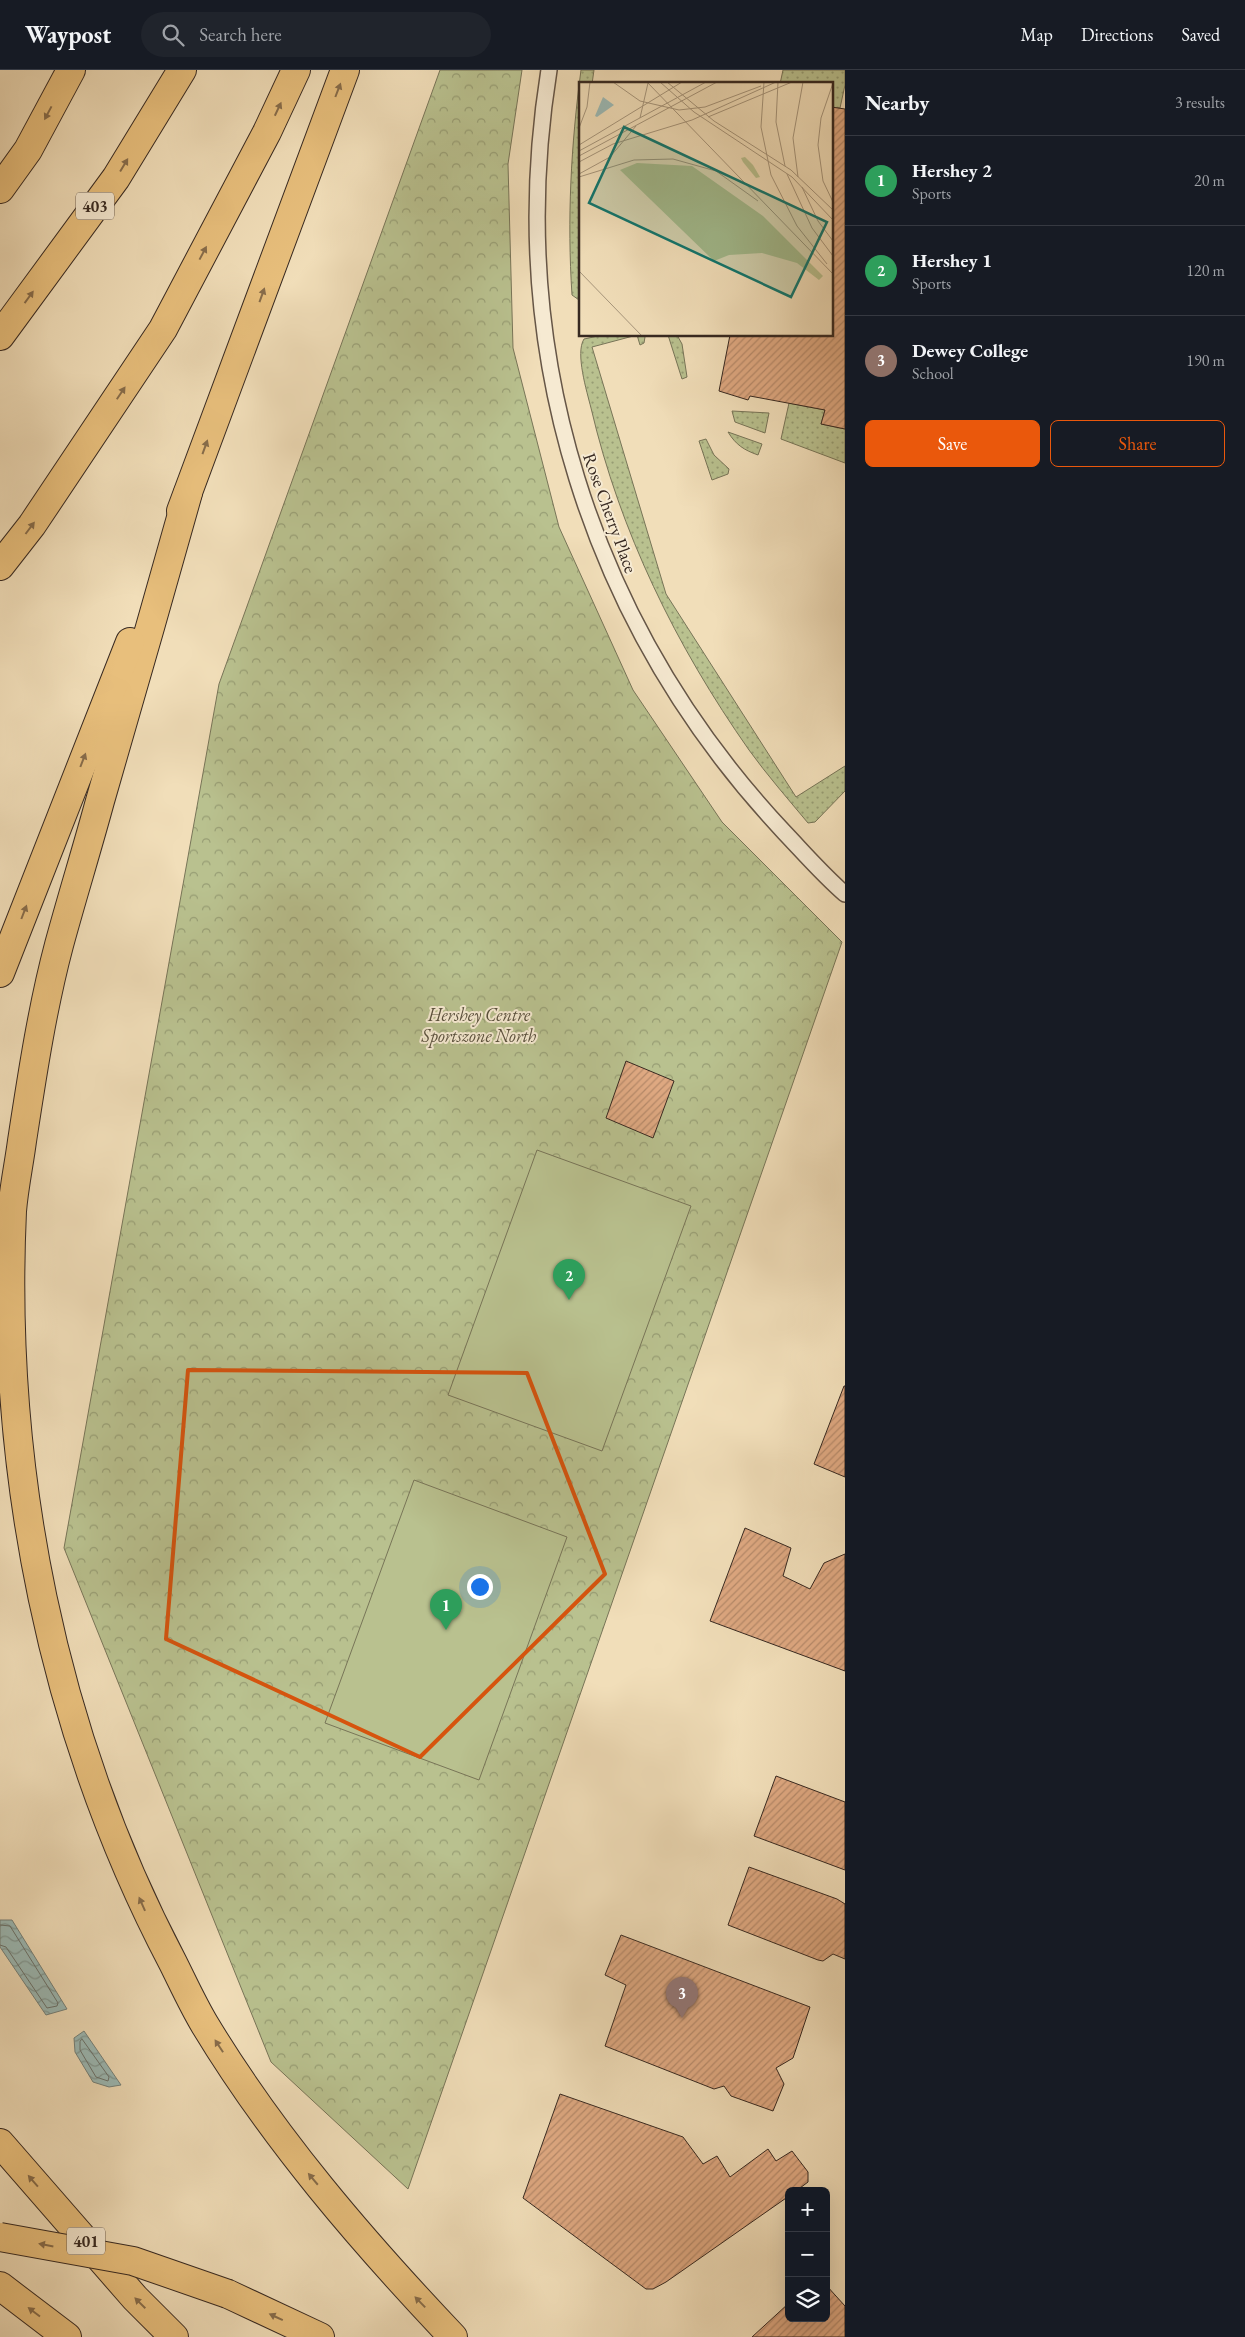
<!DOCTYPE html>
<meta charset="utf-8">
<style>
:root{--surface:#171b24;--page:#20242c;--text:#f1f3f6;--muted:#9ea1a6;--line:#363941;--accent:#ea580c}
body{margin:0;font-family:"EB Garamond",serif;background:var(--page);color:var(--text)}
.controls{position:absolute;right:15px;bottom:15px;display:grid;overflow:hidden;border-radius:8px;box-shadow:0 5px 20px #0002}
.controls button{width:45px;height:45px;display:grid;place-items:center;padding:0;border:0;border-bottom:1px solid var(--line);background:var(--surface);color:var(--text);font:25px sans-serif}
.you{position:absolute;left:479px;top:1516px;width:18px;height:18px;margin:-12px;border:4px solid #fff;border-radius:50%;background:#1a73e8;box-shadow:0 0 0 8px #1a73e833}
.badge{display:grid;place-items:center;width:32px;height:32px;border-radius:50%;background:var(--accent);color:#fff;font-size:16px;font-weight:700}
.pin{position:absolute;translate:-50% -41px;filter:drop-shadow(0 1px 2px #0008)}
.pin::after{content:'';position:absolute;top:26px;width:18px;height:15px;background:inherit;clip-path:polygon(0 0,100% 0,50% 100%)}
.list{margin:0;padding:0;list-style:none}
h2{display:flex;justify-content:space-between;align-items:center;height:65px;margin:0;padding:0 20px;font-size:21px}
h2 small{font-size:16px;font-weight:400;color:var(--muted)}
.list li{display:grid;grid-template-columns:32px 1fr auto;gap:15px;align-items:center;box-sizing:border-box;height:90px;padding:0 20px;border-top:1px solid var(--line)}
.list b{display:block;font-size:19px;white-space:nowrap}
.list p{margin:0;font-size:16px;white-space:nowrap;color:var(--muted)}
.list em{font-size:16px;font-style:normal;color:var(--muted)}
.actions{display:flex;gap:10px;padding:15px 20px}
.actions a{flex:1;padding:11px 0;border:1px solid var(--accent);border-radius:8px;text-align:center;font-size:18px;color:var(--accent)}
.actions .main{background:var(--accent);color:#fff}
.icon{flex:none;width:28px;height:28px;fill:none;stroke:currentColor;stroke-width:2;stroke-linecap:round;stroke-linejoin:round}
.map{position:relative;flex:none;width:845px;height:2267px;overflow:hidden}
header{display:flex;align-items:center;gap:30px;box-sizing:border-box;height:70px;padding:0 25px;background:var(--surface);border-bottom:1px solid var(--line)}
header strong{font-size:24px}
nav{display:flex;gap:28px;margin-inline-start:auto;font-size:18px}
.search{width:350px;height:45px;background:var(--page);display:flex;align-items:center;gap:12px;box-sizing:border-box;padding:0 18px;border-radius:28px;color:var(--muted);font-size:19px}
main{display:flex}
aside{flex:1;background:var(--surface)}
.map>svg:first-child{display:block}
</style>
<header>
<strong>Waypost</strong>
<div class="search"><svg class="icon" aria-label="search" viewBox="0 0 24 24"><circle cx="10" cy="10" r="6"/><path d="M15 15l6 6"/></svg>Search here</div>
<nav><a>Map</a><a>Directions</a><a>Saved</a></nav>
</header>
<main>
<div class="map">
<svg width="845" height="2267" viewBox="0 0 845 2267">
<defs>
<pattern id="grass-dots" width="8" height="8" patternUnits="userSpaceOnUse" patternTransform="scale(1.25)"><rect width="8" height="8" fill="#b9c18f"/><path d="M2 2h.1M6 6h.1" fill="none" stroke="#979d74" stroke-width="1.8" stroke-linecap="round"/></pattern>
<pattern id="park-crowns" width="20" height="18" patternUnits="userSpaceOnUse" patternTransform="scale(1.25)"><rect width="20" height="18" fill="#b9c18f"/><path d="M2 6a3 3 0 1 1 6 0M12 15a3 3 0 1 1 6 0" fill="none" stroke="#979d74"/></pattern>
<pattern id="water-waves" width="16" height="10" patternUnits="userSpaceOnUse" patternTransform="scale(1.25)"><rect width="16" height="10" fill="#9cbbb7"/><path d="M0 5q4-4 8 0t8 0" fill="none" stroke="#809894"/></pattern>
<pattern id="building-hatch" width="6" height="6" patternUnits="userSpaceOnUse" patternTransform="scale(1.25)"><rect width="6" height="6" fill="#dfa982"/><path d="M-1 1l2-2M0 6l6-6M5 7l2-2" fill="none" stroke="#b68a6a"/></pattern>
</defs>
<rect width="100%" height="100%" fill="#f1deb9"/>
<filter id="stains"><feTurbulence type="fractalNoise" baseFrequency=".004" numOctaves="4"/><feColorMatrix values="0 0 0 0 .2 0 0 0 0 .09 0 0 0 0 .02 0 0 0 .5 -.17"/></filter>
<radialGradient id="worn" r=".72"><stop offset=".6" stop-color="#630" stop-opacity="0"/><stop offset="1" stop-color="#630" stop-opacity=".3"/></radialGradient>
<g fill="url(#grass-dots)" stroke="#787558">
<path d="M581,0H594L592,14H580L579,230L572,225C567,149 571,75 581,0Z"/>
<polygon points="783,0 845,0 845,15 840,38 831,37 831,14 780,14"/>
<path d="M603,265H643L645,267L644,273L640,275L637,265L592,277L666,524L796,727L845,696V721L815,752L808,753C788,729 767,705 749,680C676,576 620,462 591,338C587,322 575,283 584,269Z"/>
<polygon points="668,265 677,265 682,274 687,307 682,309"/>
<polygon points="789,333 825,340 821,354 845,359 845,393 781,369"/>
<polygon points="732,341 769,343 765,363 735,352"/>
<path d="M728,362L762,374L758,385C744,380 736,375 728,362Z"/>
<polygon points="706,369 714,385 729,399 728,404 712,410 699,371"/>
</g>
<polygon fill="url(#park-crowns)" stroke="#787558" points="440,0 522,0 508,94 513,278 559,457 633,620 722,752 842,872 408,2119 271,1992 64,1478 219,614"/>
<g fill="#b9c18f" stroke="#787558">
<polygon points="537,1080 691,1136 602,1381 448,1325"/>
<polygon points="414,1410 567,1467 479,1710 325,1653"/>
</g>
<g fill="url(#water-waves)" stroke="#74817b">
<polygon points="0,1850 12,1850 67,1939 46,1945 0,1877"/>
<polygon points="84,1961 121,2015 109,2017 93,2012 75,1982 74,1968"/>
</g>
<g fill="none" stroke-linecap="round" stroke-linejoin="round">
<g stroke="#6a726c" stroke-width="1">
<polyline points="0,1855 10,1856 58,1933 57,1936 47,1938 6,1877 0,1875"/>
<polygon points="82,1969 109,2007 108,2011 96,2007 80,1980 80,1972"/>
</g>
</g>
<g fill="url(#building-hatch)" stroke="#372921">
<polygon points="831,37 845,39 845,359 821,354 825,340 750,326 748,330 719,321 730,265 831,265"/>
<polygon points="626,991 674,1011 653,1068 606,1048"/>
<polygon points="844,1316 845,1316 845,1407 814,1394"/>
<polygon points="745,1458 791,1478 783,1506 810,1519 824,1493 845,1484 845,1601 710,1551"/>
<polygon points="776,1706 845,1732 845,1800 754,1766"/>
<polygon points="749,1797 837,1829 845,1834 845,1889 833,1884 823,1891 818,1890 728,1855"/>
<polygon points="621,1865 810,1937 793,1988 776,1998 784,2014 773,2041 731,2026 724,2016 714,2019 605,1976 626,1915 605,1905"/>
<polygon points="560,2024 683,2067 703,2094 717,2086 730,2107 768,2079 776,2091 792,2081 808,2102 808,2112 796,2121 789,2121 789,2126 666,2212 653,2219 646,2219 523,2128"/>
<polygon points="826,2215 845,2236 845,2267 752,2267 789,2233 789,2248 826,2248"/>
</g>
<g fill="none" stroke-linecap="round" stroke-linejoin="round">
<defs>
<path id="minor" d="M549,0C504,280 590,555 784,762C804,783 823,805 845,824"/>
<g id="motorway">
<polyline points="0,119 28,80 71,0"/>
<polyline points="0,266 116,108 182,0"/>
<path d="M188,423C159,526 130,628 100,731C87,779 72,827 59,875C42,939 32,1006 22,1071C19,1094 14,1117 12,1141C0,1400 52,1663 173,1893C183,1913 193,1935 205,1955C274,2069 362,2171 453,2267"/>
<polyline points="181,441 345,0"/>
<polyline points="0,496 32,455 163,259 267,62 296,0"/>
<polyline points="0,903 130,572"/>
<polyline points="0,2073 135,2228 174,2267"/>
<polyline points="0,2216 67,2267"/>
<polyline points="228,2224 320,2267"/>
</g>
</defs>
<use href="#minor" stroke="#665647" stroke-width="18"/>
<use href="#motorway" stroke="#372921" stroke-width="30"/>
<use href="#minor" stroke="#f6ead2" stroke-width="15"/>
<use href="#motorway" stroke="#e8bf7c" stroke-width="28"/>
<defs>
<polyline id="motorway-bridge" points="0,2167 133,2191 228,2224"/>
</defs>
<use href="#motorway-bridge" stroke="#372921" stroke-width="30" stroke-linecap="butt"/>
<use href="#motorway-bridge" stroke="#e8bf7c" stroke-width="28"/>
</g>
<defs><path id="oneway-solid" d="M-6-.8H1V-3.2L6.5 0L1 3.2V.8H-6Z" transform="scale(1.25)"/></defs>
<g fill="#876c4a">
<use href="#oneway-solid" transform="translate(338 20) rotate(-69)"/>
<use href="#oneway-solid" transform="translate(278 39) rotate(-65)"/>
<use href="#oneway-solid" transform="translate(48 43) rotate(118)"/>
<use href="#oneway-solid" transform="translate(124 95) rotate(-59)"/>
<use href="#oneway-solid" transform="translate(203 183) rotate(-62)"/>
<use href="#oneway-solid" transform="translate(262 225) rotate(-70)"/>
<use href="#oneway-solid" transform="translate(29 227) rotate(-54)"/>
<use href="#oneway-solid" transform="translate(121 323) rotate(-56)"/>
<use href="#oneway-solid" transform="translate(205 377) rotate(-70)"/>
<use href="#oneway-solid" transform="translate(30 458) rotate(-53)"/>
<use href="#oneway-solid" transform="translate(83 690) rotate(-69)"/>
<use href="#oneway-solid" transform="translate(24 842) rotate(-69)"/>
<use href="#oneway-solid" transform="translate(142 1834) rotate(-114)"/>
<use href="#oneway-solid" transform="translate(219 1976) rotate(-123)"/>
<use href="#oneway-solid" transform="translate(313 2109) rotate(-130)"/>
<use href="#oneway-solid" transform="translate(33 2111) rotate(-131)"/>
<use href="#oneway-solid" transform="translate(46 2175) rotate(-169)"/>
<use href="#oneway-solid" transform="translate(420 2232) rotate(-134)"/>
<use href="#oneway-solid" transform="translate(140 2233) rotate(-135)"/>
<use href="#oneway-solid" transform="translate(34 2242) rotate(-143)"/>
<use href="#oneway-solid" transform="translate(276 2247) rotate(-155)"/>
</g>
<path fill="none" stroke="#d6540e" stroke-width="4" stroke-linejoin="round" d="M188,1300L527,1303L605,1504L420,1687L166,1569Z"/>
<g text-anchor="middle" stroke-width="4" stroke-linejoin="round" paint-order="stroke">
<g fill="#f6ead2" stroke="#706356" stroke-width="1">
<rect x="76" y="122.5" width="38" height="27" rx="4"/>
<rect x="67" y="2157.5" width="38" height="27" rx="4"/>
</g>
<g font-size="16" font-weight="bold" fill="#372921">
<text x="95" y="142">403</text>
<text x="86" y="2177">401</text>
</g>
<g font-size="18" fill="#372921" stroke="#f6ead2">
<text transform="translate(610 443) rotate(70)" y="6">Rose Cherry Place</text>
</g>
<g font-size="18" font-style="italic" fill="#584f3c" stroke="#f6ead2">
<text x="479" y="951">Hershey Centre<tspan x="479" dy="21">Sportszone North</tspan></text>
</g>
</g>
<g transform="translate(579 12)">
<rect width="254" height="254" fill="#f1deb9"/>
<path d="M166,75L174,83L181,95L177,96L164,80L162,76Z" fill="#b9c18f"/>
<path d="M58,81L113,84L184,134L244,194L240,198L218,181L183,171L150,173L135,179L41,88Z" fill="#b9c18f"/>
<path d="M86,100L104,118L93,129L75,111ZM111,125L129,143L117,154L99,136Z" fill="#b9c18f"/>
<path d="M24,15L35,23L18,35L16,34Z" fill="#9cbbb7"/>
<path fill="none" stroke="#a7967c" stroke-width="1" d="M34,0L61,19L100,28L126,25L182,4M68,0L254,192M81,0L115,30L213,95L254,138M88,0L135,39L212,88L254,128M185,0L182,45L192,93L218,144L248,182M199,0L197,40L206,84M254,1L242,36L239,63L244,99L254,120M129,35L213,0M61,36L69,1M0,46L8,25L11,0M0,63L103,0M0,69L127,0M0,74L138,0M0,80L34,62L113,38L197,0M0,92L31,75L57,44M208,92L233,146L254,174M0,95L55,78L94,77L137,89L179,119M219,95L214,56L224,0M223,105L239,139L254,159M0,189L63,254"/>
<path fill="#0f766e" fill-opacity="0.15" stroke="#0f766e" stroke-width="2.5" d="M45,45L248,140L212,215L10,121Z"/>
<rect width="254" height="254" fill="none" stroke="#372921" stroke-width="2.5"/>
</g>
<rect width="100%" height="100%" filter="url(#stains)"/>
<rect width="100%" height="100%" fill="url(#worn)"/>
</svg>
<div class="controls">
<button>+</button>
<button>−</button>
<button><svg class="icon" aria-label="layers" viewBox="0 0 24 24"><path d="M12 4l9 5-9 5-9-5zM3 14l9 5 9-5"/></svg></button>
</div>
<div class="you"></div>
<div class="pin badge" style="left:446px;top:1560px;background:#2e9e5b">1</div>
<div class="pin badge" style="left:569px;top:1230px;background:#2e9e5b">2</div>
<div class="pin badge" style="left:682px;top:1948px;background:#8d6e63">3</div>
</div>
<aside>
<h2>Nearby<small>3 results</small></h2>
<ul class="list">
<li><span class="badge" style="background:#2e9e5b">1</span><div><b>Hershey 2</b><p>Sports</p></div><em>20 m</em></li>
<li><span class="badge" style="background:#2e9e5b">2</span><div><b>Hershey 1</b><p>Sports</p></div><em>120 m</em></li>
<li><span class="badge" style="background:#8d6e63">3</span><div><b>Dewey College</b><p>School</p></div><em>190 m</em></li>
</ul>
<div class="actions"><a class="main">Save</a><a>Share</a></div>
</aside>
</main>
